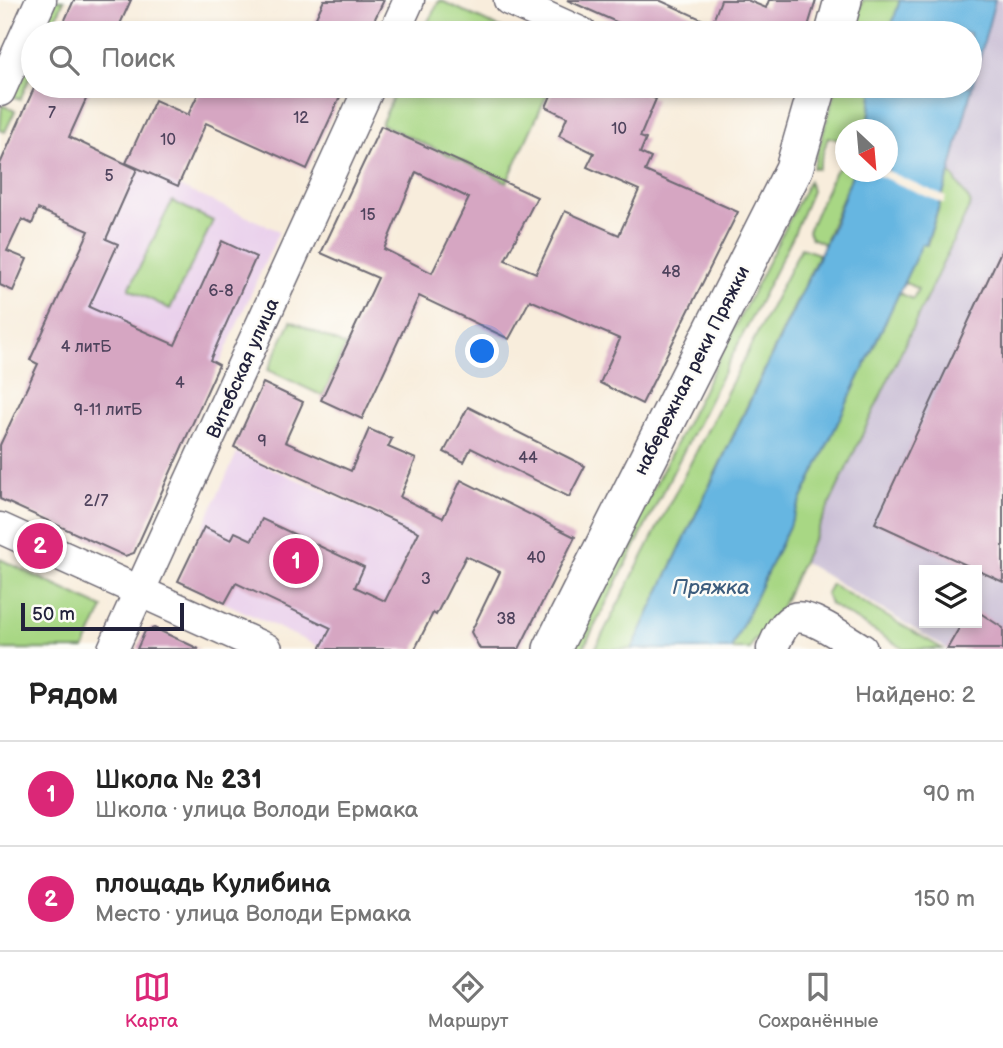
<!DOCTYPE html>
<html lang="ru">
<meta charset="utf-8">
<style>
:root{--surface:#fff;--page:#f2f2f2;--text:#222;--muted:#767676;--line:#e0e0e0;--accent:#db2777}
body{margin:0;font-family:"Balsamiq Sans",sans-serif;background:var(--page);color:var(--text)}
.controls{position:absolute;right:21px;bottom:21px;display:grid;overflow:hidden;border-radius:0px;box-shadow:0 4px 10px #0003}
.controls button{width:63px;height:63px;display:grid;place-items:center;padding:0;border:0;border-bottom:2px solid var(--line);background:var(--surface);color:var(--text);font:35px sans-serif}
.compass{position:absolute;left:835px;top:119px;width:63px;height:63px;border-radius:50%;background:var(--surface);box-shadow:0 4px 10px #0003;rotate:154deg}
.scale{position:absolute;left:21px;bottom:18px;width:163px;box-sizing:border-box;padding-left:7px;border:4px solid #22223b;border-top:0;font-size:19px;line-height:24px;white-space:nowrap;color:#22223b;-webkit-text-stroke:5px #fdfcf7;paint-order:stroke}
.you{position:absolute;left:483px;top:352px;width:24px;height:24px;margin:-18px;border:5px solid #fff;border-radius:50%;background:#1a73e8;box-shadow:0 0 0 10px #1a73e833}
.badge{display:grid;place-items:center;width:46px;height:46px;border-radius:50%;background:var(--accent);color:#fff;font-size:23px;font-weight:700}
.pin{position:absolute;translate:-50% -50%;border:4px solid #fff;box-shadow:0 2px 7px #0006}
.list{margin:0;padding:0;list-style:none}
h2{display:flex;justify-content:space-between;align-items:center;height:91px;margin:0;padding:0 28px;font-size:30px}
h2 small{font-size:23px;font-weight:400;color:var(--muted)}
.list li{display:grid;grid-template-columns:46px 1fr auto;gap:21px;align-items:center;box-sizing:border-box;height:105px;padding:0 28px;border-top:2px solid var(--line)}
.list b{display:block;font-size:26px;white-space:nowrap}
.list p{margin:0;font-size:23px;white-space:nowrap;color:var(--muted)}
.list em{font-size:23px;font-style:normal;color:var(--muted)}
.icon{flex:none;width:38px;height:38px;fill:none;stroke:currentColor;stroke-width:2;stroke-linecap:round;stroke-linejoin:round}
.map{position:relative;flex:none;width:1003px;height:649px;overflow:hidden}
.search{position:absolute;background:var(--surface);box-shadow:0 4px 10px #0003;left:21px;right:21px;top:21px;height:77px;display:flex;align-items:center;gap:18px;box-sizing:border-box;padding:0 24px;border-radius:38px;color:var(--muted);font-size:26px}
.sheet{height:301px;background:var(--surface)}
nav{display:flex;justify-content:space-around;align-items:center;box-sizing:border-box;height:98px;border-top:2px solid var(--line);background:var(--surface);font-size:19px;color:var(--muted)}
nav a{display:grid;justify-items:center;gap:4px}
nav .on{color:var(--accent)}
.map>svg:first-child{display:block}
</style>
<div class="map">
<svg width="1003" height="649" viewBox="0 0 1003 649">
<rect width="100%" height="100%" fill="#fdfcf7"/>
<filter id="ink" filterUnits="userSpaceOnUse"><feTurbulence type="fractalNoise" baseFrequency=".0143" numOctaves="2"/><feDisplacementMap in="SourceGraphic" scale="14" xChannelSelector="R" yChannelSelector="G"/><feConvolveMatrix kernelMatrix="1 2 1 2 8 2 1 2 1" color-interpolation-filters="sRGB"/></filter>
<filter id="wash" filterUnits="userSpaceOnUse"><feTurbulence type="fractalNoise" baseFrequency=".00686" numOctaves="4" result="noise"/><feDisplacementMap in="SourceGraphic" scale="28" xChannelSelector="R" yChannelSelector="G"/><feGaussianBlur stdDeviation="1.57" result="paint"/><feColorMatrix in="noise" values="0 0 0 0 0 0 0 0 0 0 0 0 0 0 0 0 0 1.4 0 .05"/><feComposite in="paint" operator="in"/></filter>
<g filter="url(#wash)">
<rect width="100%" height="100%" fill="#f8eddc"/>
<g fill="#ead1ec">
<polygon points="138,168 279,231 219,365 89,307 117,244 106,239"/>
<polygon points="237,453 418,533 389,592 409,602 324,649 178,581"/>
</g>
<path fill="#cabfd6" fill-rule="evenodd" d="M995,0H1003V649H948L802,561L971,204L950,172ZM924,570H977V623H924Z"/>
<g fill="#a8d784" stroke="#657c60" stroke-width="2">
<polygon points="50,0 64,0 50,33 35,33"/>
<polygon points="863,0 900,0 889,33 853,33"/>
<polygon points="439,1 444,2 511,33 422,33"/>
<polygon points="33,37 33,70 20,100 8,94"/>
<polygon points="398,86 551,86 507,182 381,124"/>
<polygon points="837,86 873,86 868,129 846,130 845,147 843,141 828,137 818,169 813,168"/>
<polygon points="2,105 15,111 5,132 0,130"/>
<polygon points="845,164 846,172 853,172 824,244 811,238 808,231 835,171"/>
<polygon points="950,172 971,203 765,642 755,639 750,649 731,649 899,293 913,299 918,289 904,282 922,243 927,245"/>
<polygon points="809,181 812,191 793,236 583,649 572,649"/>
<polygon points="172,201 213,221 170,309 129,289"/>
<polygon points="801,248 819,254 632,649 595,649"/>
<polygon points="291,321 346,346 323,396 268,370"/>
<polygon points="0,559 103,608 84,649 0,649"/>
<polygon points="831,584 943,649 904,649 830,604 826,593"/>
</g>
<polygon fill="#66b6e1" stroke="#446c8e" stroke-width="2" points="900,0 995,0 950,172 926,245 922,244 731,649 632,649 833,227 853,172 888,172 888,130 868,129 873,86 970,86 970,33 889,33"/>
<polygon fill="#f8eddc" points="888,171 946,197 944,204 870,172"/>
<g id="blocks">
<g fill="#d6a6c2" fill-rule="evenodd">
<polygon points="74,0 131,0 116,33 59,33"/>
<polygon points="324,0 384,0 368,33 309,33"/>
<polygon points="567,0 659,0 712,24 721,0 747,0 766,8 769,0 816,0 806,33 641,33"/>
<polygon points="35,86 92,86 69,137 137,169 106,239 118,244 89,307 175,345 222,241 256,257 210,360 219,365 134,553 125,556 0,499 0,445 38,364 30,360 89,231 38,209 32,224 22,219 7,251 27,259 13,291 0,285 0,164"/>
<polygon points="202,86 345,86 307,169 206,123 178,186 126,163 155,100 188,115"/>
<path d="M555,86H625L656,99L640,137L646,139L640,153L651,158L645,171L738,212L642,404L600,383L620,339L530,300L509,339L419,296L362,419L321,400L378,278L321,253L381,126L537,197L505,260L536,273L565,211L619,235L639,190L587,167L594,153L559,136L567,117L546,107ZM416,172L469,198L432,273L384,249Z"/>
<polygon points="1003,247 1003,582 875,523"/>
<polygon points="263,383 303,402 285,442 351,471 369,429 392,439 388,447 416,459 400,497 443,518 461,480 575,537 519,649 480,649 471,632 500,572 466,556 436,615 433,613 415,649 320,649 331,628 236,583 225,603 178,581 204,527 231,540 235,532 252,540 262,519 364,567 355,587 385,601 419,532 234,447"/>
<polygon points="468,407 585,466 569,497 471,448 464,462 444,452"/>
<polygon points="977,611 1003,628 1003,649 947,649 962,623 977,623"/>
<polygon points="154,628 199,649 137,649 145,631"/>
</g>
</g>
</g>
<g filter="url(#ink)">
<use href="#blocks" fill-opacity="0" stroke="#6d6973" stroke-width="2"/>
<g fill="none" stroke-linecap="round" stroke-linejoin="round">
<defs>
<g id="minor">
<polyline points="509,0 582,33"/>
<polyline points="394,33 409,0"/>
<polyline points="0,91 41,0"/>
<polyline points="0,528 267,649"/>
<polyline points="113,649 370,86"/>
<path d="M772,649C777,639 782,623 794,618C808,612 848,641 862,649"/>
</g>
<g id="major">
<polyline points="834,33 843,0"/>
<polyline points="552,649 794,169 818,86"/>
</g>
</defs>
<use href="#minor" stroke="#6d6973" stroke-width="33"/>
<use href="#major" stroke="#6d6973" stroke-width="40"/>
<use href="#minor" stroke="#fff" stroke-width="30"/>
<use href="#major" stroke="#fff" stroke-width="37"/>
</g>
</g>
<g text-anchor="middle" stroke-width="5" stroke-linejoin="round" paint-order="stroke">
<g font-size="16" fill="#4f435d">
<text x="52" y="118">7</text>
<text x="301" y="123">12</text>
<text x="619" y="134">10</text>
<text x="168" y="145">10</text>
<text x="109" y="181">5</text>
<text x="368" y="220">15</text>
<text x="671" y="277">48</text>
<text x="221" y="296">6-8</text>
<text x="86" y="352">4 литБ</text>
<text x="180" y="388">4</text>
<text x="108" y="415">9-11 литБ</text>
<text x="262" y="446">9</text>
<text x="528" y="463">44</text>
<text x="96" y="506">2/7</text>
<text x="536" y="563">40</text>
<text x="426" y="584">3</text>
<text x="506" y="624">38</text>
</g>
<g font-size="19" fill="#22223b" stroke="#fdfcf7">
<text transform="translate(242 368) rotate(-66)" y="7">Витебская улица</text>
<text transform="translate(691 370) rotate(-63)" y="7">набережная реки Пряжки</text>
</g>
<g font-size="21" font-style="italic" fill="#3d5d7d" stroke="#fdfcf7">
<text x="711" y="594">Пряжка</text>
</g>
</g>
</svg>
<div class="controls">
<button><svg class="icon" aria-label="layers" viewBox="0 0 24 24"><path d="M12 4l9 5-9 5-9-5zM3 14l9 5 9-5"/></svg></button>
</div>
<svg class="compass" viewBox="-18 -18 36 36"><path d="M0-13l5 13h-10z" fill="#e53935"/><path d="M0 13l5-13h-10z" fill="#767676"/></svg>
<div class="scale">50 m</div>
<div class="you"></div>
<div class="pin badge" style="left:296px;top:561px">1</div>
<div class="pin badge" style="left:40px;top:546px">2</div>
<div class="search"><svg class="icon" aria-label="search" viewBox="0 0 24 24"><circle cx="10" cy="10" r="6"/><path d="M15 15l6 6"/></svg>Поиск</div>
</div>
<section class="sheet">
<h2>Рядом<small>Найдено: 2</small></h2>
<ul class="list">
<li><span class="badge">1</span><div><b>Школа № 231</b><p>Школа · улица Володи Ермака</p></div><em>90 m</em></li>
<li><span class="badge">2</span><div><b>площадь Кулибина</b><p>Место · улица Володи Ермака</p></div><em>150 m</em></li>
</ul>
</section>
<nav>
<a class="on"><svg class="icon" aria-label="map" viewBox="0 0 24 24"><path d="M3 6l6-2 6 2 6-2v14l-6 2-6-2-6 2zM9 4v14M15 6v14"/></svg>Карта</a>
<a><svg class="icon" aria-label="directions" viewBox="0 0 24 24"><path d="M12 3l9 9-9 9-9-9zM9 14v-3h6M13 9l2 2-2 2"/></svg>Маршрут</a>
<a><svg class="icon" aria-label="saved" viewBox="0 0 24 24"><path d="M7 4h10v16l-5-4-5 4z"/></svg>Сохранённые</a>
</nav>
